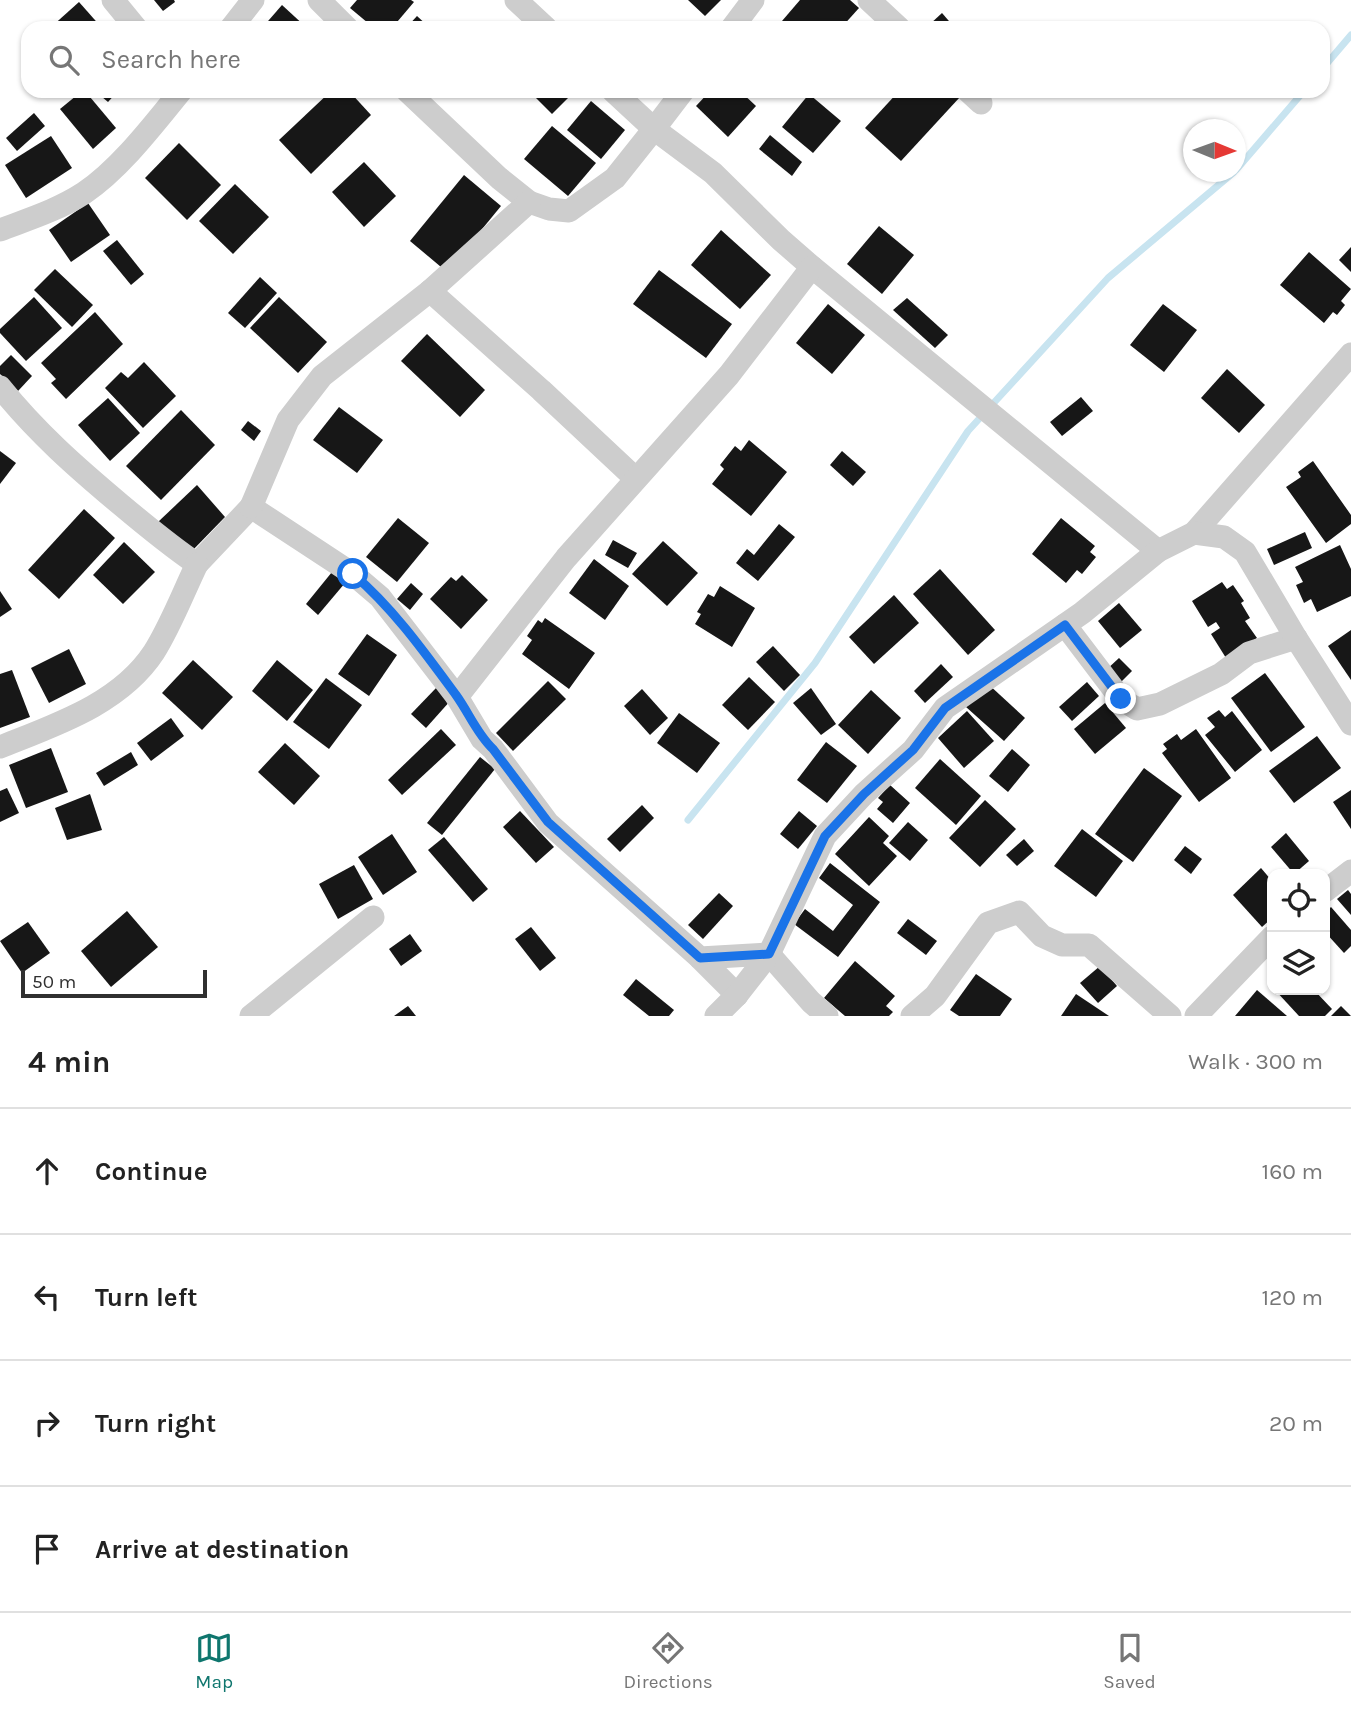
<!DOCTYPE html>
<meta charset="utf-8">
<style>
:root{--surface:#fff;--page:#f6f6f6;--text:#222;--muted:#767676;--line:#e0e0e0;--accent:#0f766e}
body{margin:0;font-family:Karla,sans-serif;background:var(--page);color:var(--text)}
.controls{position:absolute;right:21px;bottom:21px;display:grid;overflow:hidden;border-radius:14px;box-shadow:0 2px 5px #0004}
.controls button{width:63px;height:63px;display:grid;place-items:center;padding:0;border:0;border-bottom:2px solid var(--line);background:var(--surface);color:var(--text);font:35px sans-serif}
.compass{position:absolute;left:1183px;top:119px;width:63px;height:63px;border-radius:50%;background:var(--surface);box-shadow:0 2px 5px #0004;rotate:91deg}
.scale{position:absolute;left:21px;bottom:18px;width:186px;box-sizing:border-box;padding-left:7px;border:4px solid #303030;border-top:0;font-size:19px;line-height:24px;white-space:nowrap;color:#303030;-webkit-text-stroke:5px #fff;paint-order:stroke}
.stop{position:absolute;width:21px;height:21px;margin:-16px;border:5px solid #1a73e8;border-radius:50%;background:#fff}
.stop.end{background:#1a73e8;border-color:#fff;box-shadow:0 2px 7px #0008}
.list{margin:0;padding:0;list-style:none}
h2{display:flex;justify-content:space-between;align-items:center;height:91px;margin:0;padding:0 28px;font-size:30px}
h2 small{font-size:23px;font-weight:400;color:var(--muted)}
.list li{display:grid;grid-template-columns:46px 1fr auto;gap:21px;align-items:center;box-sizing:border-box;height:126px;padding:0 28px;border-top:2px solid var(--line)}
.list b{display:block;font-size:26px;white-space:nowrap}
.list em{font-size:23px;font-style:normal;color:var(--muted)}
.icon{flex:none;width:38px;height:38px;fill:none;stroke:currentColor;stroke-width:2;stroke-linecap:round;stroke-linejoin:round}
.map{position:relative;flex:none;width:1351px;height:1016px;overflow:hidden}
.search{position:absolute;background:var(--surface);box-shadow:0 2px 5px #0004;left:21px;right:21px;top:21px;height:77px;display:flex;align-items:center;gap:18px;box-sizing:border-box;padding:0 24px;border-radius:21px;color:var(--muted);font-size:26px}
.sheet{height:595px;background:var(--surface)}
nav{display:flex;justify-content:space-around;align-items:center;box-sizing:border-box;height:98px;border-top:2px solid var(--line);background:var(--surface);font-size:19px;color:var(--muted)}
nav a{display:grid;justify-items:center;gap:4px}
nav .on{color:var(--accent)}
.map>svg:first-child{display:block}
</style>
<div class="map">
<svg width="1351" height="1016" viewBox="0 0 1351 1016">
<rect width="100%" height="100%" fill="#fff"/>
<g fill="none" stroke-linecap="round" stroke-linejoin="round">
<g stroke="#c8e4f0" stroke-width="7">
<polyline points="1323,68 1351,35"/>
<polyline points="1236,170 1304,91"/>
<polyline points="688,820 815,663 968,431 1108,278 1234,172"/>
</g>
</g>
<g fill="#171717">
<polygon points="154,0 174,0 175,2 163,11"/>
<polygon points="357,0 411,0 414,2 392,28 374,28 350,8"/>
<polygon points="688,0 721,0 705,16"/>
<polygon points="800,0 850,0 859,8 841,28 776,28"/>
<polygon points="79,2 102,28 50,28"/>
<polygon points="282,5 307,28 262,28"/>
<polygon points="942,13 955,28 932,28 929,25"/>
<polygon points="417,16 430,28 406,28"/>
<polygon points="82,91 85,91 116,128 93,149 60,109"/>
<polygon points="95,91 118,91 108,102"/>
<polygon points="331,91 349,91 371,115 311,174 279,140"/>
<polygon points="535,91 575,91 552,114 532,94"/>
<polygon points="710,91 740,91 756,106 728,137 696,106"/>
<polygon points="899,91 954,91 960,97 901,161 865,128"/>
<polygon points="809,94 841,121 813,153 782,127"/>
<polygon points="591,101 625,130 601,159 567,130"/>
<polygon points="34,113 45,126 17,151 6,138"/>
<polygon points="552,126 596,163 568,196 524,159"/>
<polygon points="770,135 802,162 792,176 759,149"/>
<polygon points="51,136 72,168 26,198 5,165"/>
<polygon points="179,143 221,185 187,220 145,178"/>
<polygon points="364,162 396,196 364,227 332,192"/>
<polygon points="464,175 501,206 447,272 410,241"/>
<polygon points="235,184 269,217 233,254 199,221"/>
<polygon points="88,203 110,235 71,262 49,230"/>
<polygon points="879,226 914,255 882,294 847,264"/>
<polygon points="721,230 771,275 740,309 691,265"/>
<polygon points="117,240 144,274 131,285 103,251"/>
<polygon points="1351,247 1351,272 1339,260"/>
<polygon points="1309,252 1351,289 1341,301 1345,305 1337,315 1333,312 1324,323 1280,285"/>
<polygon points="55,269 93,305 72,327 34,290"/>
<polygon points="659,270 732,324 706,358 633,304"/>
<polygon points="260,277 277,293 245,328 228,313"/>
<polygon points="34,297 62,328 26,361 0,333 0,329"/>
<polygon points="279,297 327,342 298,373 250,328"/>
<polygon points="907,298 948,335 935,348 893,310"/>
<polygon points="828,304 865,335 832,374 796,343"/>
<polygon points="1163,304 1197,330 1164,372 1130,345"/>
<polygon points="95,312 123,344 66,399 51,383 56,379 41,363"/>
<polygon points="427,334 485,390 460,417 401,361"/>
<polygon points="11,355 32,376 18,391 0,374 0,366"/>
<polygon points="144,362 176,396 143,428 105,388 121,372 128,378"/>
<polygon points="1227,369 1265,405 1239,433 1201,398"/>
<polygon points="1081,397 1093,411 1062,436 1050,422"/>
<polygon points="108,398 140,433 110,461 78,425"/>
<polygon points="339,407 383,440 357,473 313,440"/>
<polygon points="181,410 215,445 161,500 126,466"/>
<polygon points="248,421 261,431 254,441 241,430"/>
<polygon points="749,440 787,472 751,516 712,484 724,469 720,465 735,446 741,451"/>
<polygon points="0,451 16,463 0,484"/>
<polygon points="842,451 866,472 853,486 830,465"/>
<polygon points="1313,461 1351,515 1351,524 1326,543 1286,487 1301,477 1298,472"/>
<polygon points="197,485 225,517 190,553 158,522"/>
<polygon points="84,509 115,538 59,599 28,570"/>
<polygon points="398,518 429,543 397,582 366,557"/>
<polygon points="1061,518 1095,546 1090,552 1096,557 1082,574 1077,570 1066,583 1032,554"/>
<polygon points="779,524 795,537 758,581 736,563 747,549 754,555"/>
<polygon points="1305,532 1312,548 1274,565 1267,549"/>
<polygon points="613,540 637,553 628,568 605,555"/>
<polygon points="663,541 698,573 667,606 632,574"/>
<polygon points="124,542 155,572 123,604 93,575"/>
<polygon points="1340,545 1351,569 1351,596 1317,612 1311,599 1304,603 1296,585 1303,582 1295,567"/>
<polygon points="594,559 629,586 605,620 569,593"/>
<polygon points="940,569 995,630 968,655 913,594"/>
<polygon points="332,572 345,583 318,615 306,604"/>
<polygon points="462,575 488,600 461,629 430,599 451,577 456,581"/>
<polygon points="1222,582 1227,589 1233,585 1244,601 1241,603 1250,618 1245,621 1257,638 1226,658 1211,634 1220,628 1216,622 1208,627 1192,601"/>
<polygon points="411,583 423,594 410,610 397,599"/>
<polygon points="720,586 755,608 732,647 695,624 701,614 697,612 708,594 714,597"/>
<polygon points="0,591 12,609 0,617"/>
<polygon points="894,595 919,623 874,664 849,637"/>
<polygon points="1119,603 1142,630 1120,648 1098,621"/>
<polygon points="545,618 595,653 569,689 522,654 532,640 527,636 538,620 542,623"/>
<polygon points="1351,630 1351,680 1328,646"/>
<polygon points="367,634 397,655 369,696 338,674"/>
<polygon points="773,646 800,675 784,691 756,662"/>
<polygon points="69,649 86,684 49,703 31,668"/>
<polygon points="1119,658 1132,671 1118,685 1105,671"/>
<polygon points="193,660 233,697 202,730 162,693"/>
<polygon points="277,660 313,690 287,721 252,691"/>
<polygon points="941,664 953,677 925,703 914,691"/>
<polygon points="12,670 30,717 0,728 0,674"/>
<polygon points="1265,673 1305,727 1271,752 1231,698"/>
<polygon points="749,677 775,702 748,730 722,705"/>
<polygon points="326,678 362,705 329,749 293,722"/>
<polygon points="548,681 566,699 513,751 496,733"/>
<polygon points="1087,682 1099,696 1072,721 1059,707"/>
<polygon points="987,683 1025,718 1004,741 966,707"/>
<polygon points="437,687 451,700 426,728 411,714"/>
<polygon points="811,688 836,724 821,735 793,703"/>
<polygon points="642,689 668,718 650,735 624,706"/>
<polygon points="871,690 901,718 868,754 838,725"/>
<polygon points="1105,703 1126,728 1095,754 1074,729"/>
<polygon points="1219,710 1225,717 1232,711 1262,750 1235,772 1205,735 1215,727 1207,718"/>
<polygon points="967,711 994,741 964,768 938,738"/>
<polygon points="679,713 720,743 697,773 657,743"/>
<polygon points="171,718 184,736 151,761 137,743"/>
<polygon points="441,729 456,745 402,795 388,780"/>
<polygon points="1196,729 1231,778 1199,802 1162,753 1167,749 1163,744 1177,734 1181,740"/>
<polygon points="1317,736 1341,768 1294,803 1269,771"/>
<polygon points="826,742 857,766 827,803 797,780"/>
<polygon points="285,743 320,776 294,805 258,772"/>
<polygon points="51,748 68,792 26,808 9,765"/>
<polygon points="1012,749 1030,765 1008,792 989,776"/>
<polygon points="131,752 138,765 104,786 96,773"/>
<polygon points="480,757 495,769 442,835 427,823"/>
<polygon points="940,759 981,796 956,825 915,788"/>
<polygon points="1144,768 1182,796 1133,862 1095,834"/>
<polygon points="890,785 910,803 893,823 877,809 883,802 878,798"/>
<polygon points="7,788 19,813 0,822 0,791"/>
<polygon points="1351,790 1351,829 1333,802"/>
<polygon points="90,794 102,830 67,840 55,808"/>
<polygon points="985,800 1016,829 980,867 949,838"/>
<polygon points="642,805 654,818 620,852 607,839"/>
<polygon points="520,811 554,847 536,863 503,827"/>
<polygon points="799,811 817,826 798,849 780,834"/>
<polygon points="869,817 889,836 883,843 897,856 869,886 835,854"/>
<polygon points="908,822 928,840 910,861 889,843"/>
<polygon points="1082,829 1123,861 1096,897 1054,866"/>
<polygon points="1286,833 1309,861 1294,874 1271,847"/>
<polygon points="392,834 417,872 383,895 358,857"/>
<polygon points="444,837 488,889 473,902 428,850"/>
<polygon points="1024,839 1034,851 1017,866 1006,855"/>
<polygon points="1185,846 1202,859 1191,874 1174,860"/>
<polygon points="830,863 880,902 838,957 794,924 805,909 833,931 853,905 819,878"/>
<polygon points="354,865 373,899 338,919 319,884"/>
<polygon points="1261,868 1272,881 1272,918 1262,927 1233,895"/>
<polygon points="1348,890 1351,894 1351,915 1337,899"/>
<polygon points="719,893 733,906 703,939 688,925"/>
<polygon points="1331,907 1351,930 1351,946 1344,953 1325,932 1325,913"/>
<polygon points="127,911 158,947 111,987 81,951"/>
<polygon points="908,919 937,941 926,955 897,933"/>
<polygon points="28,922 50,953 22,973 0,941"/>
<polygon points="531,927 556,958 540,971 515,939"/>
<polygon points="410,934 422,951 401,966 389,949"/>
<polygon points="855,961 895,996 886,1006 893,1012 889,1016 845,1016 824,998"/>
<polygon points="1100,966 1117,986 1098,1003 1080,983"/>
<polygon points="976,974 1012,999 1000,1016 959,1016 950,1010"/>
<polygon points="636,979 674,1010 669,1016 649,1016 623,995"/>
<polygon points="1257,990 1287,1016 1235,1016"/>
<polygon points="1275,990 1314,990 1332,1009 1325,1016 1299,1016"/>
<polygon points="1076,994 1109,1016 1061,1016"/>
<polygon points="408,1006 416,1016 394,1016"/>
<polygon points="1341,1006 1351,1016 1331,1016"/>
</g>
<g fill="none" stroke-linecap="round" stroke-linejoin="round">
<g stroke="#cdcdcd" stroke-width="23">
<polyline points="113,0 136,28"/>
<polyline points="319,0 347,28"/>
<polyline points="516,0 546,28"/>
<polyline points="869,0 899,28"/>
<polyline points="231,28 253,0"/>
<polyline points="732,28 753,0"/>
<polyline points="407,91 499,178 529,202 549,209 569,211 615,178 654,129 713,173 781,240 812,267 1158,551"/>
<polyline points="613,91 654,129 683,91"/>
<polyline points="968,91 981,103"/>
<path d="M0,230C29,219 58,210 84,193C120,169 154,124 181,91"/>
<polyline points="430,291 541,390 636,479"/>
<path d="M0,387C36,432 77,468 120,504C145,525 170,546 197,564L251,507L353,574L380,597L457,697L482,739L493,749L548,823L700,958L769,954L811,1002L827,1016"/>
<polyline points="251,507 288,420 322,376 430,291 529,202"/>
<polyline points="1194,533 1351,354"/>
<polyline points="1065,625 1121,699 1137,709 1160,704 1221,674 1249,653 1296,638"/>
<polyline points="457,697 566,558 729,375 812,267"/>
<path d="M0,747C55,725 120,704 154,652C171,625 183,593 197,564"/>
<polyline points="1325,891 1351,871"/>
<polyline points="700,958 737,995"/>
<polyline points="251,1016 373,917"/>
<polyline points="716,1016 737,995 769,954 825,836 864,794 913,750 945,708 1082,613 1158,551 1194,533 1224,537 1245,552 1296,638 1351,724"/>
<polyline points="912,1016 935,996 988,923 1019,912 1042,936 1062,945 1089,945 1170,1016"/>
<polyline points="1196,1016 1272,937"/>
</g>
</g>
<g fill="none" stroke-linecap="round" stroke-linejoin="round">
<path stroke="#1a73e8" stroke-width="9" d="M353,574C393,608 425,653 456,695C469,713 477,734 493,749L548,822L700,958L769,954L825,836L864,794L913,750L945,708L1065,625L1121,699"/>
</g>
</svg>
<div class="controls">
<button><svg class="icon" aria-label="locate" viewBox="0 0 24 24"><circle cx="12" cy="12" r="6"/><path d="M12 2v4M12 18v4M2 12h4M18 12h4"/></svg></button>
<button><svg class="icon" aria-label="layers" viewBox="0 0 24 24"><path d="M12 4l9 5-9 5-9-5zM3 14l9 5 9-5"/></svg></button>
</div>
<svg class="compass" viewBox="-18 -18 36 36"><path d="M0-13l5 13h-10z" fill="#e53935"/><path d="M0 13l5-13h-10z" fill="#767676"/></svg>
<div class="scale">50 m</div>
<div class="stop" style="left:353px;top:574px"></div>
<div class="stop end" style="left:1121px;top:699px"></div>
<div class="search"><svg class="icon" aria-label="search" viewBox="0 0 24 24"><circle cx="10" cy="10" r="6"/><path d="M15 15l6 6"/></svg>Search here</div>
</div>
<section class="sheet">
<h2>4 min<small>Walk · 300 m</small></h2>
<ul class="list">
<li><svg class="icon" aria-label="ahead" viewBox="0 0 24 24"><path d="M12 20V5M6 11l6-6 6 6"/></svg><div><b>Continue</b></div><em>160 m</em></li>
<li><svg class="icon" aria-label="left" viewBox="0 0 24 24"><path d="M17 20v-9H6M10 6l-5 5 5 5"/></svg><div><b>Turn left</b></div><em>120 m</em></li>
<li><svg class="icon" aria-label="right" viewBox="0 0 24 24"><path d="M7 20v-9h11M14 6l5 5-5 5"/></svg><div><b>Turn right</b></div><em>20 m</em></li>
<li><svg class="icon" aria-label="arrive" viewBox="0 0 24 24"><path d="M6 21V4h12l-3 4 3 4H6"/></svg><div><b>Arrive at destination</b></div></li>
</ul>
</section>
<nav>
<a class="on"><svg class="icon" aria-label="map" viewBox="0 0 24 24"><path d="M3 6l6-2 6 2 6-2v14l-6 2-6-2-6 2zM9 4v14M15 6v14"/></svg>Map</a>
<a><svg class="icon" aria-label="directions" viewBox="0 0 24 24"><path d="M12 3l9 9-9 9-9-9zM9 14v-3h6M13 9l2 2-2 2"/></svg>Directions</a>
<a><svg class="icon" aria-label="saved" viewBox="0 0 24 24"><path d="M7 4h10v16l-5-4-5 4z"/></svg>Saved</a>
</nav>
